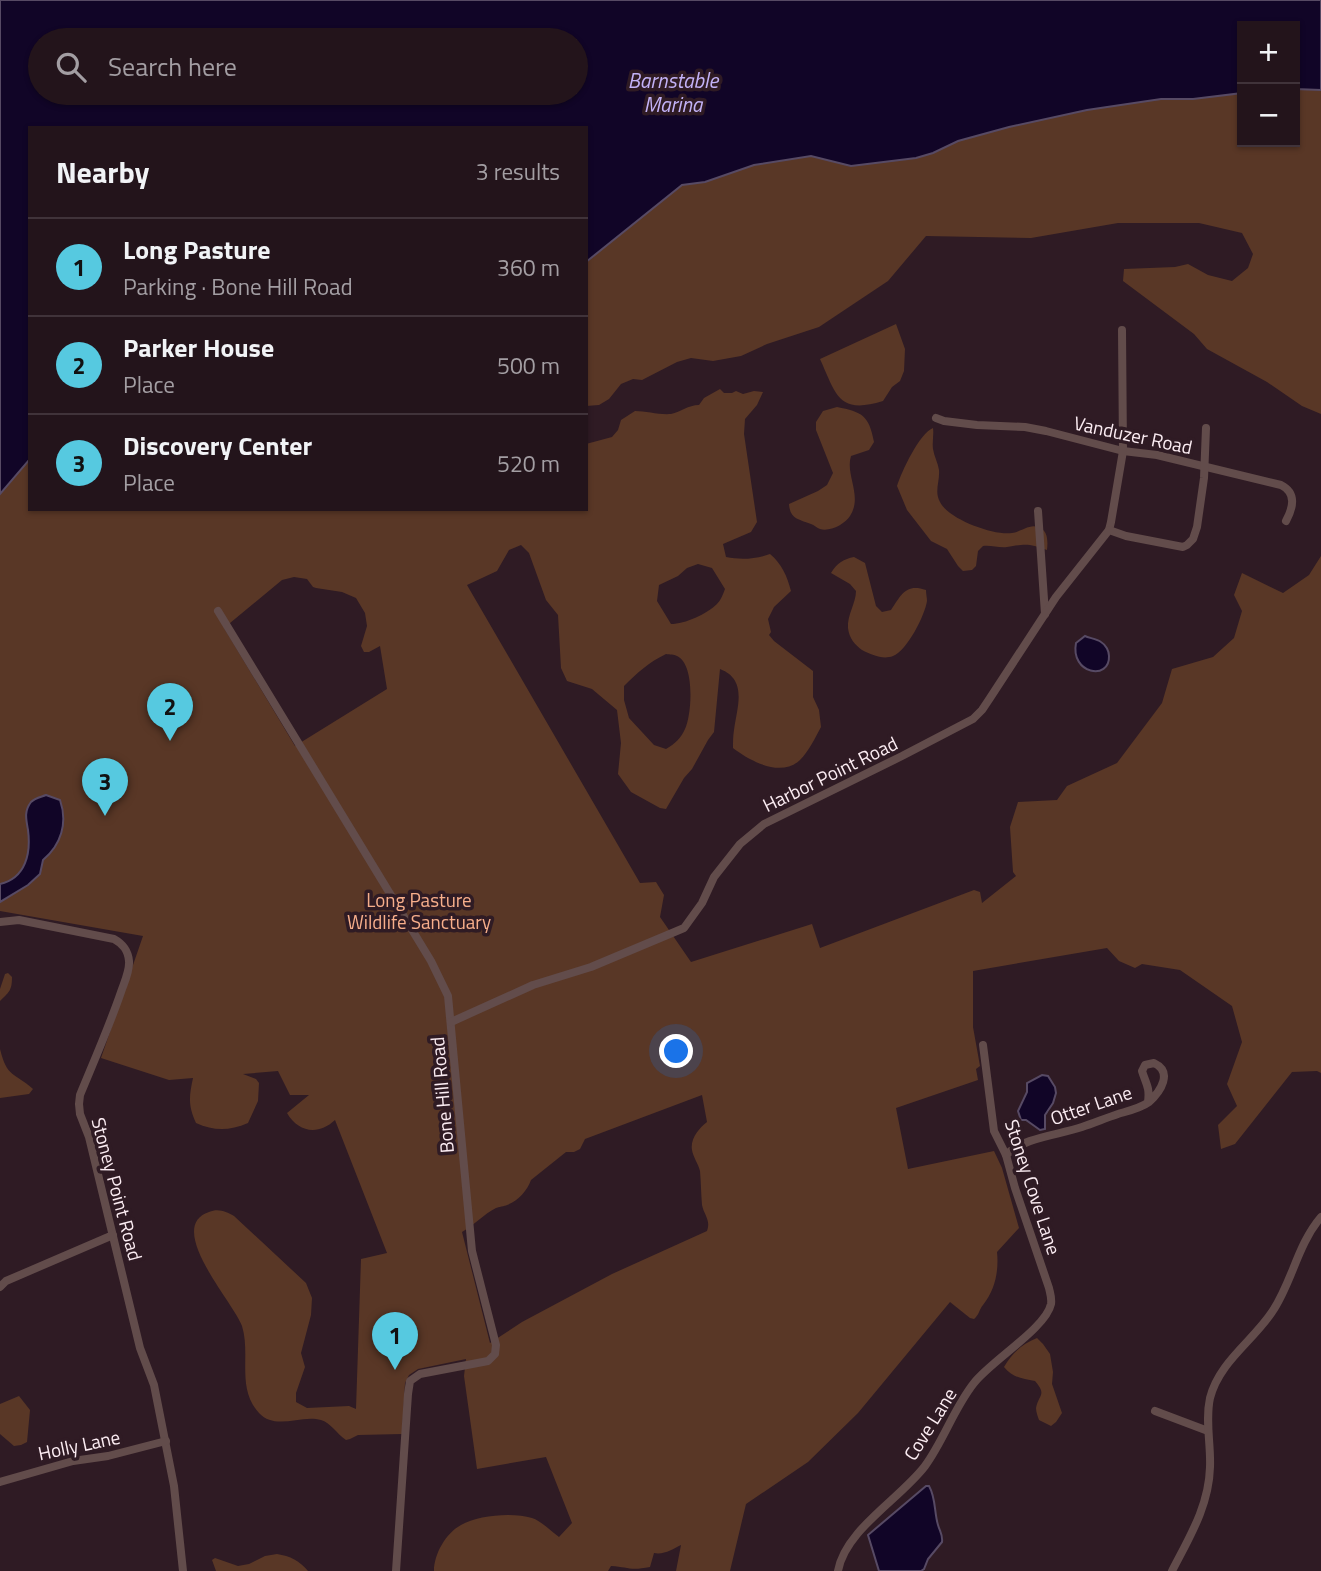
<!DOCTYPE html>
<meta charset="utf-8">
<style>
:root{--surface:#23141b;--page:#2b1d24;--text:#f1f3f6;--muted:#a39ea3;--line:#40333a;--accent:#56c9e0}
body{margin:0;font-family:"Titillium Web",sans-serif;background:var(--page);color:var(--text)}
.controls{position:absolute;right:21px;top:21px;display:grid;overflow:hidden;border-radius:0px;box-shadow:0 2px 5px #0004}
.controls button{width:63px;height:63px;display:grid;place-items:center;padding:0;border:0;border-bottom:2px solid var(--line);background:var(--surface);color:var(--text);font:35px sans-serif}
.you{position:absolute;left:677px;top:1052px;width:24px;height:24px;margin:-18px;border:5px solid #fff;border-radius:50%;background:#1a73e8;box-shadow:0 0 0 10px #1a73e833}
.badge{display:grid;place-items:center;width:46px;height:46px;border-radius:50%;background:var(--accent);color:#111;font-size:23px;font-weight:700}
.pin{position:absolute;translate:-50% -58px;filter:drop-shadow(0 2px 4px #0008)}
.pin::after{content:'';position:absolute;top:37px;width:24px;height:21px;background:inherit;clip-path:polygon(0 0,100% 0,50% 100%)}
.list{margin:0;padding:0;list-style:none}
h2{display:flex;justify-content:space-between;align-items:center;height:91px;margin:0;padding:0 28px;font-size:30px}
h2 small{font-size:23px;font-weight:400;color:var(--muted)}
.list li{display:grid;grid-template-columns:46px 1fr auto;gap:21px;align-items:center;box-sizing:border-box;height:98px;padding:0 28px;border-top:2px solid var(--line)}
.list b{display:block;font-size:26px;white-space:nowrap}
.list p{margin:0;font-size:23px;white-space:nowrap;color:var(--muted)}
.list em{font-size:23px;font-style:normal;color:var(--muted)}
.icon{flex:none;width:38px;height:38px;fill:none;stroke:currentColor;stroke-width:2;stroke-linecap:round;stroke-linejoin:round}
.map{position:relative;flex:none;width:1321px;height:1571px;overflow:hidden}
.search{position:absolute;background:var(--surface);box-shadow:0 2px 5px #0004;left:28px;top:28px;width:560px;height:77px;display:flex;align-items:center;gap:18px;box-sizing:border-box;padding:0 24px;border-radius:38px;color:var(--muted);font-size:26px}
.panel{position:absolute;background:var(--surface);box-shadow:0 2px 5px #0004;left:28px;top:126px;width:560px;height:385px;border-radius:0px}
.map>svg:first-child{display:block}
</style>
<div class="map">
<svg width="1321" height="1571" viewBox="0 0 1321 1571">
<rect width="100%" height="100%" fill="#2f1b24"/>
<g fill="#593726" fill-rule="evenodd">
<polygon points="1295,89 1321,90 1321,414 1302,406 1267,382 1207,349 1194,334 1123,281 1124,269 1175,267 1188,264 1208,275 1232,281 1248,268 1253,254 1242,233 1199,223 1118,223 1031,238 926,236 888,281 819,327 767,344 741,356 713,361 691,358 677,362 642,380 633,379 621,384 609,399 599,405 586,406 586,262 682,185 705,182 754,165 811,156 851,166 916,158 933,153 958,141 1009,127 1087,110 1161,99 1193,99 1242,93 1242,142 1295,142"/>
<path d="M896,324L905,349L904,371L900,381L892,387L883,401C838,415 836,394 820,359Z"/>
<path d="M720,389L724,393H732L736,391L743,394L754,391L763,392L757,405L745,419L744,434L757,522L751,532L723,544L726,557C741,560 756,559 770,554C782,564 787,576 791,591L774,607L768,619L771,632L769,635L774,641L813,671V697L819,710L821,727C815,738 809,751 800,760C781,778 750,761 733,748C733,742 733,736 734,730C737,707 748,680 720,669L714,732L708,740L692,769L684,778L666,809L660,808L631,792L618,774L621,743L617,710L592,689L567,681L561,668L558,615L546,600L529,553L521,545L509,550L497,571L467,585L640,883L656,882L664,895L660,917L691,962L812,924L820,948L974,890L980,892L982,903L1016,876L1013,872L1010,827L1018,802L1057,800L1067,786L1117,763L1162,703L1172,669L1213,657L1234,638L1242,611L1234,595L1242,573L1283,593L1309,575L1321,556V1073L1317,1071L1292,1072L1235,1144L1221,1149L1218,1125L1237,1106L1227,1084L1242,1042L1232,1006L1180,970L1142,964L1135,968L1119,961L1107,948L973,971V1027L980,1066L976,1069L978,1080L896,1108L908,1169L994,1151L1002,1168L1019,1228L997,1252C999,1271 995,1290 983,1305C979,1310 979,1315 974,1319L970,1318L950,1302L858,1413L808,1462L746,1504L730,1571H676L681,1545C673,1549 664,1555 654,1553L650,1567C630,1571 628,1567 611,1566L608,1571H434C434,1554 446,1533 461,1525C478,1515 513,1512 532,1518C541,1521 551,1531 559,1537L572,1523L546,1457L477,1469L464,1376L466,1359L418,1369L409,1375L405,1383L402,1434L358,1435L350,1439L346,1440C337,1434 330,1422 321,1420C301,1414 276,1431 259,1413C236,1388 251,1355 242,1326C234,1303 164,1227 209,1212C219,1208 226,1212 234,1216L306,1283L312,1298L311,1315L301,1353L305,1367L296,1393V1402L307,1408L349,1406L356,1409L361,1259L387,1253L335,1120C318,1136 298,1132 287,1113L309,1095H290L278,1071L243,1074L256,1079L259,1083L258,1101L248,1123C229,1131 214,1131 196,1123C188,1105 189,1097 193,1078L169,1080L101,1058L143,936L0,911V494L30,459V509H586V444L612,437L618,430L621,420L635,411C646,411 659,415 671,414C681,412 688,405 699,405L704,398ZM698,564L712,568L725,589C723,594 721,600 717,604C707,614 685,624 671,624L657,601L659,585L678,576L687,568ZM294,577L307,579L313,587L316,588L342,592L356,598L365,613L367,626L361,646L364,652H369L380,646L387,689L295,746L224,628L282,580ZM666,654C670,655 674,654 677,656C695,664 692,714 685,729C681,738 675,744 666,749L654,745L629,718L624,700V686C637,673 649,662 666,654ZM702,1095L707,1122C699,1128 690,1139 692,1150C693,1157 698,1163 700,1171C701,1182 701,1194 702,1205C704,1215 711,1220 707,1231L612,1274L522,1322L490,1343L462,1232C474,1225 484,1214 496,1208C498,1207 505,1206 507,1205C518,1201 527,1191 531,1180L566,1152H574L580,1149L585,1139Z"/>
<path d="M837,407C862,412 869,415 874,442L869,450L851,456C845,475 863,496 850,516C845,524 830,532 820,529C817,528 814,525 811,524C798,519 790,519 789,504L818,491L827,485L833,473L816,430V422L823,411Z"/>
<path d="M933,428C934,435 932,442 933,449C934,456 938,463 939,470C940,482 934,491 940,502C948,519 994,536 1012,533C1021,532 1029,524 1038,527C1048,530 1048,541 1047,550C1029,543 1025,544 1007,547C999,548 991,545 983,546L978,551L976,566L972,570L963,571L958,566L947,549L931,541L907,510L897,486C902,471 919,434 933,428Z"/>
<path d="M854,557L865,563L876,606L882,612L891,610C901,595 906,583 926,590C926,594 927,598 927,601C925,615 907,651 893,656C883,660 872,655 862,650C855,645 849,638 848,628C847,615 856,603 856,591L850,584L831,573C837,563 844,559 854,557Z"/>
<path d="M8,973L12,977C12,991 9,992 0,1001V989L5,974Z"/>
<path d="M0,1049C7,1078 14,1072 33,1089L29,1094L0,1098Z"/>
<path d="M1037,1338L1043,1344L1050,1354L1053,1372L1052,1384L1062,1413L1056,1422L1051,1426L1039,1420C1038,1417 1036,1412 1036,1408C1039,1394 1047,1395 1035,1381C1022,1379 1012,1377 1004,1367C1012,1353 1022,1344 1037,1338Z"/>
<polygon points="19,1396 30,1410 27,1442 21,1445 14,1446 0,1434 0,1404"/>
<path d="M277,1554C290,1556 300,1561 308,1571H216L212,1560L215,1558L238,1566L249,1564L265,1556Z"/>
</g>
<g fill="#110527" stroke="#574a64" stroke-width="2" fill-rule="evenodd">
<path d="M0,0H1321V90L1295,89V26H1242V93L1193,99H1161L1087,110L1009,127L958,141L933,153L916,158L851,166L811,156L754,165L705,182L682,185L586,262V128H30V459L0,494ZM576,40V93H40V40Z"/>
<path d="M1085,636C1089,638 1097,639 1101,642C1106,645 1109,651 1109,656C1110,681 1070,674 1076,643Z"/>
<path d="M46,795L60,800C68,823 61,845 43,860L40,874L28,885L0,902V884C26,878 31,853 28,830C26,819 24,811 31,802C35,798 41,797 46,795Z"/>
<polygon points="1042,1075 1048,1076 1055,1087 1056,1093 1053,1103 1045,1115 1045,1129 1040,1130 1026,1120 1021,1120 1018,1111 1027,1092 1027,1083"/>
<path d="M926,1486H929C936,1498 934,1512 938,1525C940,1532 943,1535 942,1542L928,1559L924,1569L921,1571H879L868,1535Z"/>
</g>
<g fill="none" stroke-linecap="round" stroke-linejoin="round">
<g stroke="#624c4b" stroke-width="8">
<path d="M936,418L944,421L977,425L1025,427L1046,431L1123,451L1157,455L1281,485C1297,493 1293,508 1286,521"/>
<polyline points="1038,511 1045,614"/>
<polyline points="1109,530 1111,522 1123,451 1122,330"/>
<polyline points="218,611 431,961 448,996 472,1251 496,1345 495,1354 488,1361 420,1374 410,1381 408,1394 396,1571"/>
<path d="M0,922L19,920L114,939C123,944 128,950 129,961C130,971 124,983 121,992C109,1027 94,1061 80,1095L79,1104L80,1114L89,1137L140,1348L154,1385L174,1486L183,1571"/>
<polyline points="451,1022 533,985 591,967 684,928 702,903 714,877 740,844 764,824 902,756 973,719 982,710 990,698 1056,597 1109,530 1126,536 1183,547 1187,545 1193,539 1197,527 1204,478 1206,428"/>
<path d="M1006,1155C1024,1137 1059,1135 1082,1127C1094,1123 1106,1118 1118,1114C1128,1111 1141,1108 1149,1102C1161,1091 1173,1072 1154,1063L1145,1065L1142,1071C1146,1084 1150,1087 1148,1102"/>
<polyline points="0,1287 6,1281 113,1235"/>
<polyline points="1155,1411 1208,1431"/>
<polyline points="0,1482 73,1461 108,1456 166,1441"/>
<path d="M838,1571C845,1530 900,1499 925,1466C944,1440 954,1408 974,1383C991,1361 1046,1328 1051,1304C1052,1298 1050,1293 1049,1288L1015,1188L1006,1155L994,1131L983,1045"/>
<path d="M1172,1571C1189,1538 1209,1506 1210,1467C1211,1444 1205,1421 1210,1398C1219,1362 1253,1341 1272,1312C1292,1283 1297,1245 1321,1217"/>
</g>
</g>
<g text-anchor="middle" stroke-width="7" stroke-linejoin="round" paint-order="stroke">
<g font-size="19" fill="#fbecf2" stroke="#2f1b24">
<text transform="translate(1133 435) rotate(12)" y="7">Vanduzer Road</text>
<text transform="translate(830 774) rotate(-26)" y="7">Harbor Point Road</text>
<text transform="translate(442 1095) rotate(-95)" y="7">Bone Hill Road</text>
<text transform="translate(1091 1105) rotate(-19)" y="7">Otter Lane</text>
<text transform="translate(1033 1187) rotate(72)" y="7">Stoney Cove Lane</text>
<text transform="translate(117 1189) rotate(75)" y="7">Stoney Point Road</text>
<text transform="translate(930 1424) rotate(-58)" y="7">Cove Lane</text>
<text transform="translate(79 1445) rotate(-12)" y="7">Holly Lane</text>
</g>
<g font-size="19" fill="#f7ae8b" stroke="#2f1b24">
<text x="419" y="907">Long Pasture<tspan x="419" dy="22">Wildlife Sanctuary</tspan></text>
</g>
<g font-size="21" font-style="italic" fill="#c3b2f7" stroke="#2f1b24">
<text x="673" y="88">Barnstable<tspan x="673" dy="24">Marina</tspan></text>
</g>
</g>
</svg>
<div class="controls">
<button>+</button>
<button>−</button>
</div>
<div class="you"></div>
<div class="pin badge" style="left:395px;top:1370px">1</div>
<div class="pin badge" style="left:170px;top:741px">2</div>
<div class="pin badge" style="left:105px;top:816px">3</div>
<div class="search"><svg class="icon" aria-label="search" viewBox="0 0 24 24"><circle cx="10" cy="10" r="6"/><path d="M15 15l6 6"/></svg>Search here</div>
<section class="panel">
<h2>Nearby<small>3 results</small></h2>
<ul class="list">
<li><span class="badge">1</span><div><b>Long Pasture</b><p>Parking · Bone Hill Road</p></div><em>360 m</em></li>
<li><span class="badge">2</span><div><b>Parker House</b><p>Place</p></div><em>500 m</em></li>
<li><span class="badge">3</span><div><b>Discovery Center</b><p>Place</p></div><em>520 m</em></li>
</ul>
</section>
</div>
